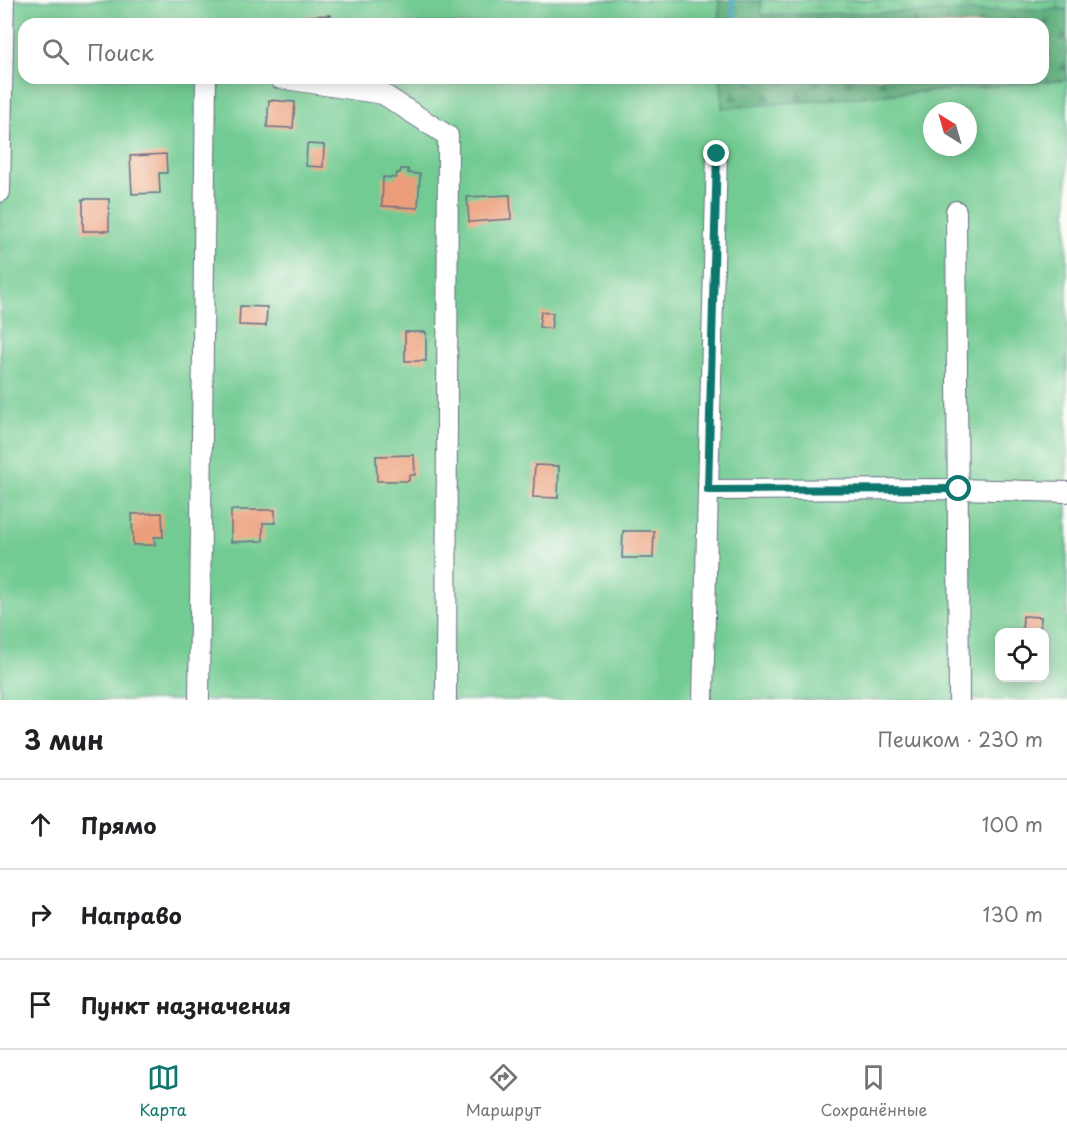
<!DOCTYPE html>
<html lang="ru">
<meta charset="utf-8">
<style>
:root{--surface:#fff;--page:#f2f2f2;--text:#202124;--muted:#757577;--line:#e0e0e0;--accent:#0f766e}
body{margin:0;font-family:"Playpen Sans",sans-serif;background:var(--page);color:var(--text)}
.controls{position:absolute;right:18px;bottom:18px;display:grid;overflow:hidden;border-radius:12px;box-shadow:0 3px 15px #0003}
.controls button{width:54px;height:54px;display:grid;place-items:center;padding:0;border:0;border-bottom:2px solid var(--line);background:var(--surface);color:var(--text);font:30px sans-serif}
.compass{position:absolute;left:923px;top:102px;width:54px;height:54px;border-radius:50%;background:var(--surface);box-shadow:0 3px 15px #0003;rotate:323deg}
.stop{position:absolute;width:18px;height:18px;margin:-14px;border:4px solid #0f766e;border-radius:50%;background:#fff}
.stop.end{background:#0f766e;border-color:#fff;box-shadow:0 2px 6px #0008}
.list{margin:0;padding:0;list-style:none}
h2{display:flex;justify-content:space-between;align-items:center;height:78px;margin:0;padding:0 24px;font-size:26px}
h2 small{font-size:20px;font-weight:400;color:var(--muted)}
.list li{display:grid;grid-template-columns:39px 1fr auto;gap:18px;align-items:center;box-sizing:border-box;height:90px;padding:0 24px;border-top:2px solid var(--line)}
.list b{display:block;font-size:22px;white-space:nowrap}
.list em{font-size:20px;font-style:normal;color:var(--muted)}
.icon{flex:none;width:33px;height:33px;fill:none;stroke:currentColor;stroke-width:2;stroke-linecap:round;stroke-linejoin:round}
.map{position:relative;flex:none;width:1067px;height:700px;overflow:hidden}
.search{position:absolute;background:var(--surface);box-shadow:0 3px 15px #0003;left:18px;right:18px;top:18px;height:66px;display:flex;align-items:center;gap:15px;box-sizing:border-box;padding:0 21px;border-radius:18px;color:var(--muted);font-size:22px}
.sheet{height:348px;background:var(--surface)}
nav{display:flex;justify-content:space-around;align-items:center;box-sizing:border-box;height:84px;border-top:2px solid var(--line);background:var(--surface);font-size:16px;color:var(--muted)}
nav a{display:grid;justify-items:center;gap:3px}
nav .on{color:var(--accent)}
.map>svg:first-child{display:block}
</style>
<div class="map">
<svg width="1067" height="700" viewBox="0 0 1067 700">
<defs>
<pattern id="forest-firs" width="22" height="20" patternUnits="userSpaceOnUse" patternTransform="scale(1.5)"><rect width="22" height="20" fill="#5daf7c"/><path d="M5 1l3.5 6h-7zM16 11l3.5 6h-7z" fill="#4c8f69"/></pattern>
<pattern id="wetland-marsh" width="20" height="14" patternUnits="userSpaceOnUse" patternTransform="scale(1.5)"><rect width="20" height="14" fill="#72cb92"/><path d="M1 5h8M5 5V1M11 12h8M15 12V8" fill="none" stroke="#5da57a"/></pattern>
</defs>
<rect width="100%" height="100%" fill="#fdfcf7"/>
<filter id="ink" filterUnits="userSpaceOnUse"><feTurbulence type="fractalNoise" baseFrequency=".0167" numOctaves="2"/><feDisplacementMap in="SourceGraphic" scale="12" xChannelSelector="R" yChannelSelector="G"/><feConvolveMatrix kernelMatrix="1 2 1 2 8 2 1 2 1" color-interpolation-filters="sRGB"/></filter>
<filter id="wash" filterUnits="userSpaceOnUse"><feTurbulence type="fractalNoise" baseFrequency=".008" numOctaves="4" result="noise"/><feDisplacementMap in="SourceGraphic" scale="24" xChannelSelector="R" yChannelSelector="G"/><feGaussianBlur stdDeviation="1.35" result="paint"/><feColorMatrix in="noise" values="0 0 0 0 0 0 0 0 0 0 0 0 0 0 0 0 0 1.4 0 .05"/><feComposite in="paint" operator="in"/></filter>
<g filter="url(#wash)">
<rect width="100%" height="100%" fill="#f4e2c8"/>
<path fill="#72cb92" stroke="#467d78" stroke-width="1.5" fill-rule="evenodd" d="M0,0H719L720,24H24V78H721L723,108L1067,80V700H0ZM932,111H968V147H932ZM1000,632H1044V678H1000Z"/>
<polygon fill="url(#forest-firs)" stroke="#3c6f6d" stroke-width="1.5" points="719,0 1067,0 1067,80 722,108 721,78 1043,78 1043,24 720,24"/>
<polygon fill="url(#wetland-marsh)" stroke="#467d78" stroke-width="1.5" points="761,0 1067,0 1067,9 761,15"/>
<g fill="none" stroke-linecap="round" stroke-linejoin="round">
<polyline stroke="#42a8c2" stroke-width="5" points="733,0 734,24"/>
</g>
<g id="blocks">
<g fill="#ec9e7a">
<polygon points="331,15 331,24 305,24 305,16"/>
<polygon points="269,100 295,102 293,128 267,127"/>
<polygon points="307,144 324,145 323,167 306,166"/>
<polygon points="166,154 167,173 159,173 160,193 132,194 130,156"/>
<polygon points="401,169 408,169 408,173 420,174 418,208 382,206 383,177 396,178 397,173 400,173"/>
<polygon points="510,195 511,219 469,222 467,197"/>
<rect x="83" y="199" width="26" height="32"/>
<polygon points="240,306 267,307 266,326 239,325"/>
<polygon points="541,312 553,313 551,329 539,327"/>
<rect x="405" y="332" width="21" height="29"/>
<polygon points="414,455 415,475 409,475 409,481 377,481 376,456"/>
<polygon points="535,465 559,466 558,498 533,497"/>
<polygon points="231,510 275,510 275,523 263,523 263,541 231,542"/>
<polygon points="162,513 163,537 154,537 155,545 133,545 132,514"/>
<polygon points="623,531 654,531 653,558 622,558"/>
<polygon points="1023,616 1041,617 1040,632 1022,632"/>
</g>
</g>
</g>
<g filter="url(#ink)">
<use href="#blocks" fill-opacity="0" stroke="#676e83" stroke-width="1.5"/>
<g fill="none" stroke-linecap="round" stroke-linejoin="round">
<defs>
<g id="minor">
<polyline points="279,78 383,94 448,136 446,700"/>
<polyline points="0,192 4,0"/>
<polyline points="956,211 959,700"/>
<polyline points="708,490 717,154"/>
<polyline points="199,700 206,78"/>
<polyline points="703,700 708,490 959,489 1067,492"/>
</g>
</defs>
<use href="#minor" stroke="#676e83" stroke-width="22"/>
<use href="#minor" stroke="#fff" stroke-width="20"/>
</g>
</g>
<g fill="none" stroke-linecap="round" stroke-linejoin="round" filter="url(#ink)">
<polyline stroke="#0f766e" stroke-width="8" points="717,154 708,490 959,489"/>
</g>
</svg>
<div class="controls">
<button><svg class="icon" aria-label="locate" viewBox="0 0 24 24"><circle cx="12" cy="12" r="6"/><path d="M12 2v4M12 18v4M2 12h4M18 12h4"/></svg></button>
</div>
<svg class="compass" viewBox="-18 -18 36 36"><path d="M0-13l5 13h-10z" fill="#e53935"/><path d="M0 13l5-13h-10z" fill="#757577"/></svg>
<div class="stop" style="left:959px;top:489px"></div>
<div class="stop end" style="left:717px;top:154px"></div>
<div class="search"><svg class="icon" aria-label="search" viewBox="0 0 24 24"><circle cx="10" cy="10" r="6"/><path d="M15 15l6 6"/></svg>Поиск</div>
</div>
<section class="sheet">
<h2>3 мин<small>Пешком · 230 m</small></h2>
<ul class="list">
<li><svg class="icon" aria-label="ahead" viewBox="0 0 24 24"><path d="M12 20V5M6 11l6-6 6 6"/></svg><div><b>Прямо</b></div><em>100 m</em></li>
<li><svg class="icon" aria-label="right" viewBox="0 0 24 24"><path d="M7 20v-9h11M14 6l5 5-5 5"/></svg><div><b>Направо</b></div><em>130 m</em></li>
<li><svg class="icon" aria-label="arrive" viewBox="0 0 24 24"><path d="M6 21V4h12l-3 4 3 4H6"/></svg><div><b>Пункт назначения</b></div></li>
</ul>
</section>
<nav>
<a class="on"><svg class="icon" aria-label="map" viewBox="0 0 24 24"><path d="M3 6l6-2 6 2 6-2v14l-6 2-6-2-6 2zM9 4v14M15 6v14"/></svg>Карта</a>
<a><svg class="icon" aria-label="directions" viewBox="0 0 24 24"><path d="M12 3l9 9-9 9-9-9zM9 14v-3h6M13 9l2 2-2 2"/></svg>Маршрут</a>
<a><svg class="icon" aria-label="saved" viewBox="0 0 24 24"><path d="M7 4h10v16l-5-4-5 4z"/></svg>Сохранённые</a>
</nav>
